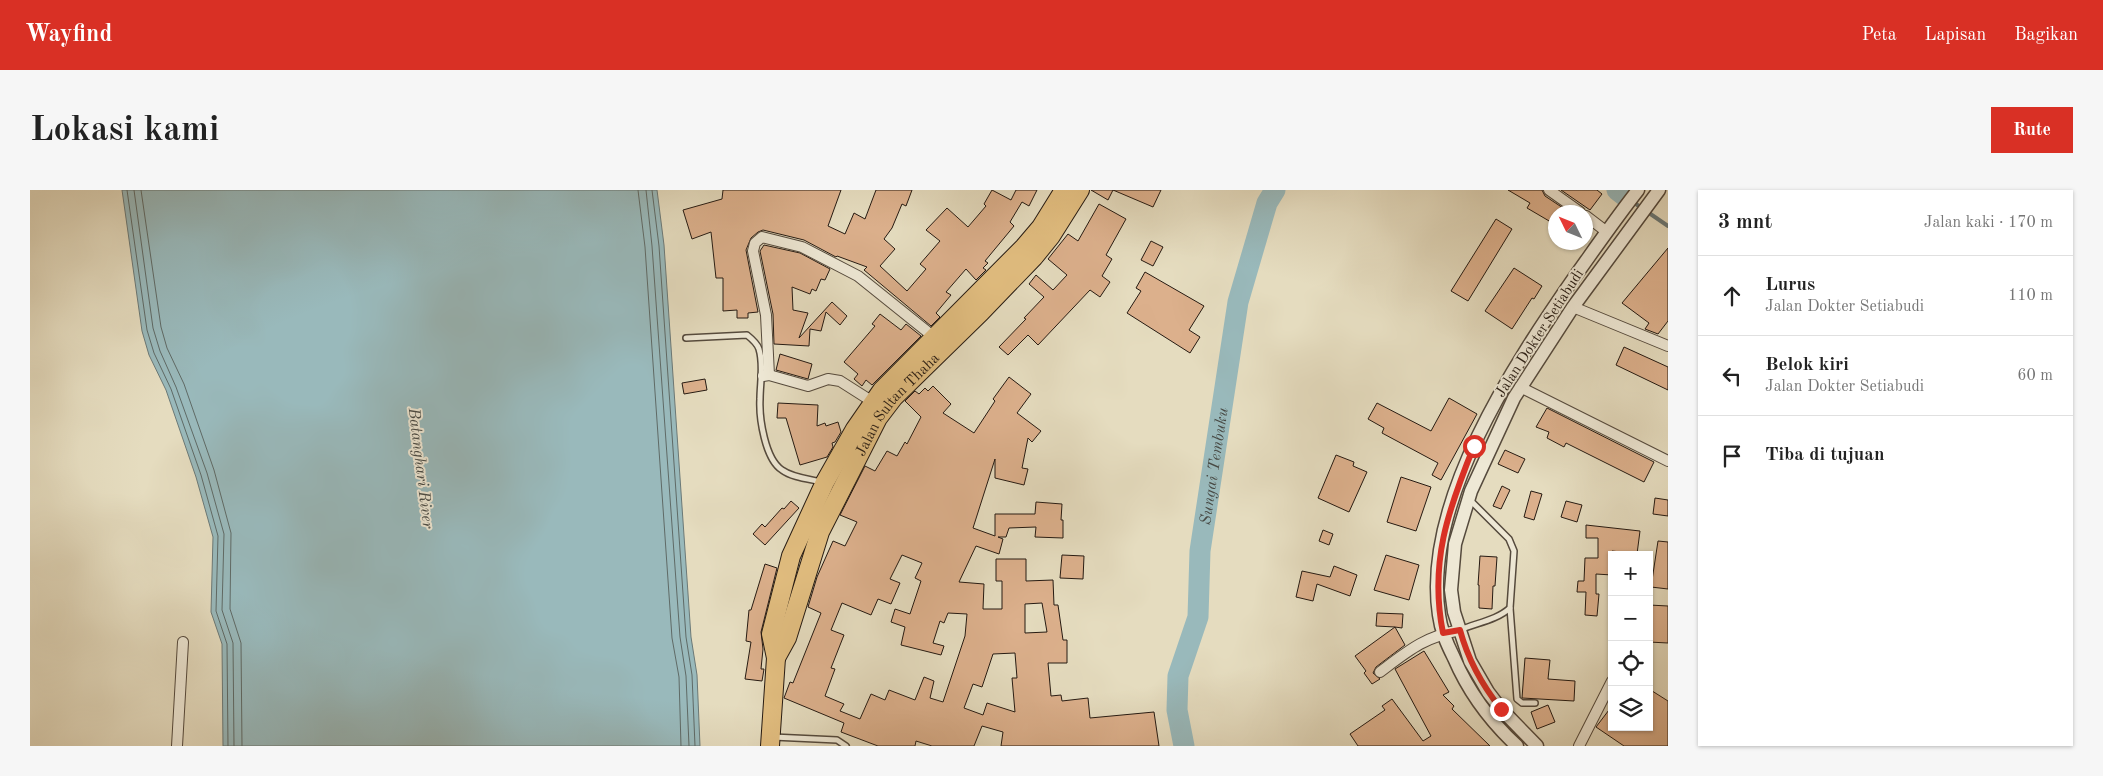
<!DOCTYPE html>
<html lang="id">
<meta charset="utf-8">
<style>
:root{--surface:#fff;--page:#f6f6f6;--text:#222;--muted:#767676;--line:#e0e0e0;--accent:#d93025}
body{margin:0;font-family:"Old Standard TT",serif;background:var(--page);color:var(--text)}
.controls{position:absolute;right:15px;bottom:15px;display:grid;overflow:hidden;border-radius:0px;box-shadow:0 1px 4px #0004}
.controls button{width:45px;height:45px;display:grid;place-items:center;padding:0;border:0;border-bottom:1px solid var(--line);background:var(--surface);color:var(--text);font:25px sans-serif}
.compass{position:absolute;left:1518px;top:15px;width:45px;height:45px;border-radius:50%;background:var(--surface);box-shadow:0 1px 4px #0004;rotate:313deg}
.stop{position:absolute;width:15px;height:15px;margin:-11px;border:4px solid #d93025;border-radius:50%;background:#fff}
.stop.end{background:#d93025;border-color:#fff;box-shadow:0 1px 5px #0008}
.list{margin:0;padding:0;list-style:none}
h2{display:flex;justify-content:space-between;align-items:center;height:65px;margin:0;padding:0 20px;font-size:21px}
h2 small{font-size:16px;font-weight:400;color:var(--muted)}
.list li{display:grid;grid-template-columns:32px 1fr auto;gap:15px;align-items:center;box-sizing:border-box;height:80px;padding:0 20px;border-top:1px solid var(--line)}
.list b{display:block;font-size:19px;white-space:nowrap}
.list p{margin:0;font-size:16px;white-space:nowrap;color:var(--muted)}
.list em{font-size:16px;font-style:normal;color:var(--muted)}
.icon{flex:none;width:28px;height:28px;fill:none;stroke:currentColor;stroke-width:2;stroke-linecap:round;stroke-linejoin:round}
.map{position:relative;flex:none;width:1638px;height:556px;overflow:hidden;border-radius:0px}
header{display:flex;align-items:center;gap:30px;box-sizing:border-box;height:70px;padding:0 25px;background:var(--accent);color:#fff}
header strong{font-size:24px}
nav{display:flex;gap:28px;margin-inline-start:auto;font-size:18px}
.intro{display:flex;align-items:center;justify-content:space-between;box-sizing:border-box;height:120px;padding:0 30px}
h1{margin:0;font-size:35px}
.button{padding:12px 22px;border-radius:0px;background:var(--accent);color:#fff;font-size:18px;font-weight:700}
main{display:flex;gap:30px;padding:0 30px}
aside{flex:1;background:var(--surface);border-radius:0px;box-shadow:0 1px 4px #0004}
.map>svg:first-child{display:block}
</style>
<header>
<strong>Wayfind</strong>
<nav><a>Peta</a><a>Lapisan</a><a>Bagikan</a></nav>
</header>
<div class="intro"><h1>Lokasi kami</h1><a class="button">Rute</a></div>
<main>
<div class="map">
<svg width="1638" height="556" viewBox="0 0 1638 556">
<rect width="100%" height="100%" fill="#e5dcbf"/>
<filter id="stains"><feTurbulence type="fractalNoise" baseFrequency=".004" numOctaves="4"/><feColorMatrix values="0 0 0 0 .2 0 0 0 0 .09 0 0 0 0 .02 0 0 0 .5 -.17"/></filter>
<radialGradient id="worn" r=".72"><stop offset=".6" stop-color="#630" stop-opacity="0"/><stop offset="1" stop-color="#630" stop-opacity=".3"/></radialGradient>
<polygon fill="#99b9bb" stroke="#6b7977" points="92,0 627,0 634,55 661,447 667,485 670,556 193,556 192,454 181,422 183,347 166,287 136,200 119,165 112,141"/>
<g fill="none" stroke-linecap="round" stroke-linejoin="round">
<g stroke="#5f6a66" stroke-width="1">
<polyline points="97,0 117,140 124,163 141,199 171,285 188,346 186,421 197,454 198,556"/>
<polyline points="104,0 123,138 130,161 146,197 177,283 194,344 192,420 203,453 204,556"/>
<polyline points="111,0 131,137 137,158 154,194 184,280 201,343 200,419 211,453 212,556"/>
<polyline points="608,0 615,57 642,448 649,487 651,556"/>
<polyline points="616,0 622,56 650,447 656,486 659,556"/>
<polyline points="622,0 629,56 656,447 662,485 665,556"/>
</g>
<polyline stroke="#6b7977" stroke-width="4" points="1603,12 1638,36"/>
<g stroke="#99b9bb" stroke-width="21">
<polyline points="1587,0 1596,7"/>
<path id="s1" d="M1154,556L1147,520L1148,486L1168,427L1170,361L1208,112L1237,13L1245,0"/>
</g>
</g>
<g fill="#dcb08c" stroke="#251a12" fill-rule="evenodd">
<polygon points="693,0 811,0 798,36 815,44 824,23 835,29 846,0 882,0 876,16 872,14 862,38 854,49 865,59 850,76 877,101 896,79 890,74 910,51 896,40 917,18 938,37 956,16 954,14 962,0 981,10 986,0 1007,0 999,16 992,12 980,32 984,36 955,71 958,73 953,78 956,80 946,90 936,79 916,102 921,105 906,123 910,127 901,136 834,80 837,77 807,66 806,67 774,50 733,40 728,42 721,48 716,60 728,122 718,123 718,128 707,128 707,120 693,121 693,88 686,88 681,42 662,49 653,20 692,9"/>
<polygon points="1061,0 1131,0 1123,17 1083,0 1078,10"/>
<polygon points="1478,0 1512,0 1515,6 1539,22 1526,22 1526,35 1497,18 1500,13"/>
<polygon points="1531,0 1567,0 1572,4 1560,20"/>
<polygon points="1069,14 1096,29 1076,65 1082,69 1072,86 1080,92 1070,107 1060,100 1008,155 998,145 978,165 969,157 996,129 994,128 1014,107 999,94 1006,85 1023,100 1037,85 1018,69 1038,44 1048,51"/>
<polygon points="1466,29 1482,39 1438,111 1421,101"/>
<polygon points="1121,51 1133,57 1123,76 1111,70"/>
<polygon points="734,55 770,63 800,79 795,90 791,89 786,101 782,99 780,104 762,97 763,120 778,123 769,148 802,112 817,126 810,135 796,122 791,141 780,139 779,156 744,154 743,124 730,61"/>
<polygon points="1638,58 1638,131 1628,144 1615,139 1619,133 1592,113"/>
<polygon points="1484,78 1512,96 1504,109 1502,108 1482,139 1455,121"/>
<polygon points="1115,82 1174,116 1159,140 1170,147 1160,163 1097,123 1111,101 1106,98"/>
<polygon points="850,124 871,140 876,134 891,146 842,195 836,190 832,196 824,189 828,184 814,172 845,136 842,134"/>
<polygon points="1594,157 1638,177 1638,200 1586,175"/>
<polygon points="750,164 782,174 778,189 746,180"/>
<path d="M979,187L1001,204L987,223L1011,241L1002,252L998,248L992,278L998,279L994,295L965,288V269L943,338L965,346V324H1005L1006,312L1032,314L1031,330H1033V348L1005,347L1006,337L979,338L976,347H968L973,349L969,364L946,356L929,392L954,394L953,419H972V391H966V369H996V391L1023,390L1024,415H1028L1033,450H1037V473H1018L1021,506L1031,505L1032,511L1058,508L1060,528L1124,522L1129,556H971L973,542L952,536L944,556H902L886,551L885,556H848L811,542L814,533L754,508L760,492L763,493L791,423L778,417L787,387L803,351L815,356L827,332L810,325L835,276L845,281L857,261L867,266L875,252L877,254L891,227L875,211L885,201L889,204L895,198L898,201L903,196L921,214L913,223L944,243L965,211L963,209ZM872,365L892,373L885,388L891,391L880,424L865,419L861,432L875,437L871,455L911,465L914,456L903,453L910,431L914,433L918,423L937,424L935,446L913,512L900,508L904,491L894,487L885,510L859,500L855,510L841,504L830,529L810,521L814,514L795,506L805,479L801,478L814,445L801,440L812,413L841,425L848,409L861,414L870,393L860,389ZM1012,413L1017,442L995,443V414ZM985,463L987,488H982L985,522L957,513L953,525L934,518L943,494L952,497L963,464Z"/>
<polygon points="675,189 677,200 654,204 652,193"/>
<polygon points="1419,208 1447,224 1411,290 1402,285 1408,273 1352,243 1354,238 1338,229 1347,213 1401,241"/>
<polygon points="748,213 788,215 787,236 795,233 796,236 808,232 811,242 805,252 802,253 803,257 797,267 770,275 756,228 747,228"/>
<polygon points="1517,218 1624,272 1614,292 1536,253 1534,257 1517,248 1519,242 1506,237"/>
<polygon points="1475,260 1495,269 1488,283 1468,274"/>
<polygon points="1306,265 1324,272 1323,276 1337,282 1319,322 1288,308"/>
<polygon points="1371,287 1401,297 1386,341 1357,332"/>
<polygon points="1472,296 1480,300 1471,319 1463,316"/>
<polygon points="1501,301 1512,304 1504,330 1494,327"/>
<polygon points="1625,308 1638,310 1638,326 1623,324"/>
<polygon points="761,311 769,318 735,355 723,344 732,334 735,337 752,318 754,319"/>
<polygon points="1536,311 1552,315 1547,332 1531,327"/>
<polygon points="1556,335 1610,341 1607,364 1582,361 1582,385 1566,384 1566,404 1569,404 1567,426 1555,425 1556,402 1547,402 1548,391 1554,391 1555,368 1568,368 1568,348 1556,348"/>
<polygon points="1293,340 1303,344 1299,355 1289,351"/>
<polygon points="1628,351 1638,352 1638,399 1621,397"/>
<polygon points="1032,365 1054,366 1053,389 1030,388"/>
<polygon points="1356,365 1389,375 1379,410 1344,400"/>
<polygon points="1450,366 1467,367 1465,396 1463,396 1462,419 1449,418 1449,395 1448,395"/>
<polygon points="735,374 747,378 731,442 733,459 731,479 734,479 732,491 715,489 721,452 716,451 719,420 721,420"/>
<polygon points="1304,376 1327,385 1320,406 1287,394 1283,411 1266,407 1272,381 1300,387"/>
<polygon points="1619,415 1638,416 1638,453 1619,452"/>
<polygon points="1347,423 1373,424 1372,438 1365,437 1375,455 1346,477 1343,483 1350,489 1342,494 1334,483 1336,481 1325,466 1365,437 1346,436"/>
<polygon points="1394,461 1419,502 1413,505 1424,516 1422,519 1460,556 1328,556 1320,544 1355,520 1352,516 1362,509 1393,551 1401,546 1365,479"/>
<polygon points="1495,468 1520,470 1518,489 1545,491 1544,511 1492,508"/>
<polygon points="1619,499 1638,511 1638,556 1594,556 1566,537 1582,516 1582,537 1619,537"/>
<polygon points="1518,515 1525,532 1507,539 1501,522"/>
</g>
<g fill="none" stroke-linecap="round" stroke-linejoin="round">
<defs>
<g id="service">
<path d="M656,148L717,145C722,149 727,153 729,159C734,175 730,193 730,209C729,228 735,269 752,280C763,288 780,289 792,292"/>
<polyline points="1480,418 1487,509 1492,513 1505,513"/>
<path d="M1430,440C1446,433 1467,430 1480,418L1484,361L1479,349L1439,309"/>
<polyline points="743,547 807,550 816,556"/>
</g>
<g id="minor">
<polyline points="1519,0 1550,22"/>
<polyline points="1556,26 1577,42"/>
<polyline points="1543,117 1638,156"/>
<polyline points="739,185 736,125 723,61 725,53 732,47 772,57 828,86 904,147"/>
<polyline points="733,186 739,185 778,196 798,189 810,191 843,212"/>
<polyline points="1490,197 1638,271"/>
<path d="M1350,482C1378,461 1394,447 1430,440"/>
<polyline points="147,556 153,452"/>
<polyline points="1549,556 1582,491"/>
</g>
<g id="tertiary">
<path d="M1487,556C1459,530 1439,503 1424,468C1417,454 1411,441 1409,425C1392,313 1484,174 1546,85C1566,57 1586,28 1608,0"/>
<polyline points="1507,556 1471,519 1458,502 1440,471 1424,422 1421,400 1425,354 1441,301 1484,208 1543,117 1629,0"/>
</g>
<g id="trunk">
<path id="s2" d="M746,468L757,448L790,342L848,228L864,207L951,122L1004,67L1021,46L1050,0"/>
<polyline points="740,556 746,468 741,444 761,366 795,292 825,239 852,200 994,57 1011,37 1034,0"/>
</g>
</defs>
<use href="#service" stroke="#554a3d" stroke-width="8"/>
<use href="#minor" stroke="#554a3d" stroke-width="12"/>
<use href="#tertiary" stroke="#554a3d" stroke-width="15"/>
<use href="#trunk" stroke="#251a12" stroke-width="20"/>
<use href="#service" stroke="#eee8d5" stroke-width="5"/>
<use href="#minor" stroke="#eee8d5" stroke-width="10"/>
<use href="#tertiary" stroke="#eee8d5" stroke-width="12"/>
<use href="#trunk" stroke="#e2be80" stroke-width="18"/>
</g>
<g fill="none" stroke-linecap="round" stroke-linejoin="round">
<path stroke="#d93025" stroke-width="6" d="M1444,256C1418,320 1399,373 1413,443L1430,440C1438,470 1452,495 1471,519"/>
</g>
<g text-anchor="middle" stroke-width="4" stroke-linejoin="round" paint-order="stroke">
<g font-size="15" fill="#251a12" stroke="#eee8d5">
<text transform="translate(1509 143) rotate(-57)" y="5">Jalan Dokter Setiabudi</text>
<text dy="5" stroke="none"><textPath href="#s2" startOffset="284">Jalan Sultan Thaha</textPath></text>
</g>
<g font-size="16" font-style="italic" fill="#484a45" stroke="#eee8d5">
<text dy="6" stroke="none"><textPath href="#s1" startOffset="285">Sungai Tembuku</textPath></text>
<text transform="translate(392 278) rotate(83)" y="6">Batanghari River</text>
</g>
</g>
<rect width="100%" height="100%" filter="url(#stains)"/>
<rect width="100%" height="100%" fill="url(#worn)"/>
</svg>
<div class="controls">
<button>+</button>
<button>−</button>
<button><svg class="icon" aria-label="locate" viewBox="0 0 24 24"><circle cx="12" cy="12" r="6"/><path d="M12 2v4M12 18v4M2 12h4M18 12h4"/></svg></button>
<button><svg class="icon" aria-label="layers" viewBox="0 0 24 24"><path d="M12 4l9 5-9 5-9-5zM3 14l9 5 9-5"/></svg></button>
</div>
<svg class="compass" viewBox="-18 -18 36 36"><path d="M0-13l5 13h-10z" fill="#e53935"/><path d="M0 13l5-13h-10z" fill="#767676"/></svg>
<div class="stop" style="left:1444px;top:256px"></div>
<div class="stop end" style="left:1471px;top:519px"></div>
</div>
<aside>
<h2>3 mnt<small>Jalan kaki · 170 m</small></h2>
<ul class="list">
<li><svg class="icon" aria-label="ahead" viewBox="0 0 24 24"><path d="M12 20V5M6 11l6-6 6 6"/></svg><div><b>Lurus</b><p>Jalan Dokter Setiabudi</p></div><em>110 m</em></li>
<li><svg class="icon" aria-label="left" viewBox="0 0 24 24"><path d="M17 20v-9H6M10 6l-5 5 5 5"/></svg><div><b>Belok kiri</b><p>Jalan Dokter Setiabudi</p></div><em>60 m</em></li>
<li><svg class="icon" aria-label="arrive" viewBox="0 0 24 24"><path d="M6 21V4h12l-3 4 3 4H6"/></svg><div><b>Tiba di tujuan</b></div></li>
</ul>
</aside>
</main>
